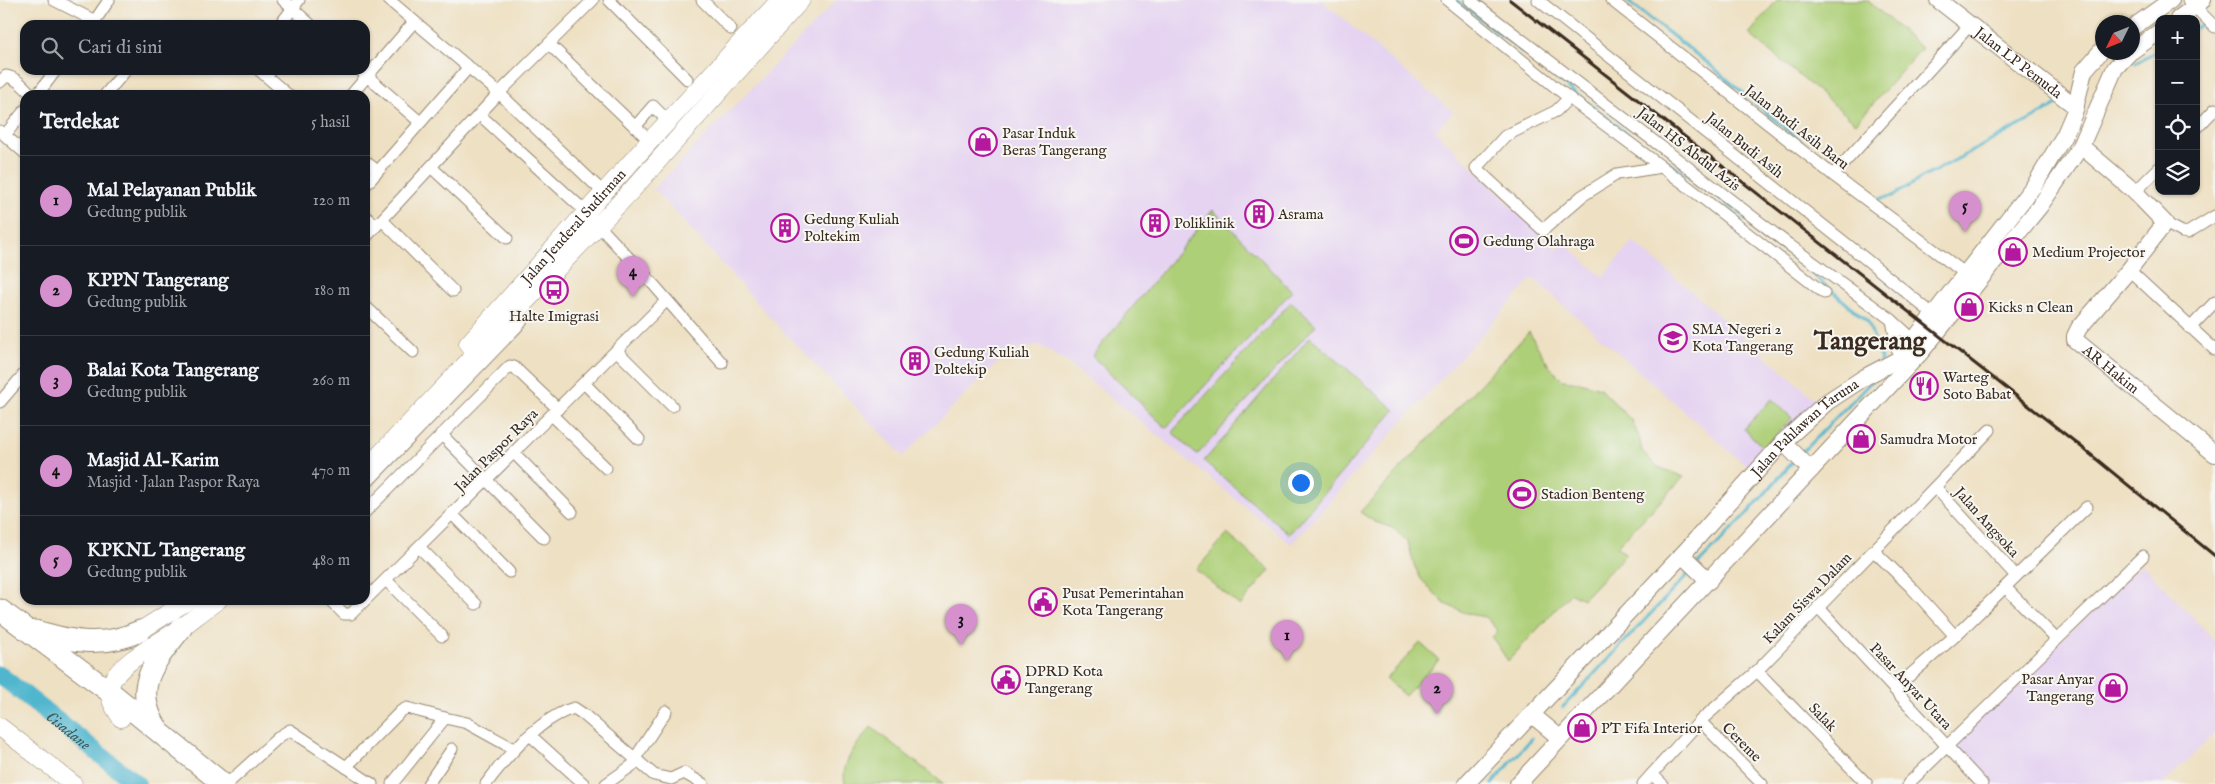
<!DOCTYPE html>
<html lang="id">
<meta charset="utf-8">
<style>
:root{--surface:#171b24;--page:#242831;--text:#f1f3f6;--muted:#9ea1a6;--line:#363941;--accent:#d690ce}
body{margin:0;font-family:"IM FELL English",serif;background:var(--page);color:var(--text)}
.controls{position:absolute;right:15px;top:15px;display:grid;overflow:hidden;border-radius:10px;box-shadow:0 1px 4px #0004}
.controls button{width:45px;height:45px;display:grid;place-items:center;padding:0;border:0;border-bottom:1px solid var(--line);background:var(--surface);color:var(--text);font:25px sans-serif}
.compass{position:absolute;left:2095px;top:15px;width:45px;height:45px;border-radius:50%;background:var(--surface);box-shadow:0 1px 4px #0004;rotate:227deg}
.you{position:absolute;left:1300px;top:482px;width:18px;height:18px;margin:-12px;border:4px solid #fff;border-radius:50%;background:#1a73e8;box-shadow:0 0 0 8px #1a73e833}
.badge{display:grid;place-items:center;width:32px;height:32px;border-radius:50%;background:var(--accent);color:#111;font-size:16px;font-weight:700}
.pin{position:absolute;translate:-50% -41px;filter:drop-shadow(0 1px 2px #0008)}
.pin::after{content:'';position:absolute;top:26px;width:18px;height:15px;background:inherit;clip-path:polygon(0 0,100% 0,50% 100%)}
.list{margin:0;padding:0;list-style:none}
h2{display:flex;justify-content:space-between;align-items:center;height:65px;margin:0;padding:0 20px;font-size:21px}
h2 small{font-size:16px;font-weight:400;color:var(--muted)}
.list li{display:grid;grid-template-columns:32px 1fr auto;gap:15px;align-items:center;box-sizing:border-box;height:90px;padding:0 20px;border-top:1px solid var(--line)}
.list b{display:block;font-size:19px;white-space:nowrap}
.list p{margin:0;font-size:16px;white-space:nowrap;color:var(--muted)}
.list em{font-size:16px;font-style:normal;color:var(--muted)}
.icon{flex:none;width:28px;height:28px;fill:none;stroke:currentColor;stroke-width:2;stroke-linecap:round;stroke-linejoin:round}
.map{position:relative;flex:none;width:2215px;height:784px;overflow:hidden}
.search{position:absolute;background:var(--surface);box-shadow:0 1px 4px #0004;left:20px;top:20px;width:350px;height:55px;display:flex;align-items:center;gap:12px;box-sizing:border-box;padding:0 18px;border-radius:15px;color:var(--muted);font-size:19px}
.panel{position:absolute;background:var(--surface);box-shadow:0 1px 4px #0004;left:20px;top:90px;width:350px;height:515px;border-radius:15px}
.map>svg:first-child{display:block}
</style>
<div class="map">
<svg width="2215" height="784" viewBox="0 0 2215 784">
<rect width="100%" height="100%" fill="#f6f6f2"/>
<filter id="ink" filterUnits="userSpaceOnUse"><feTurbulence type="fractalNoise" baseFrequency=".02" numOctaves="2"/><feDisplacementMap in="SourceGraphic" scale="10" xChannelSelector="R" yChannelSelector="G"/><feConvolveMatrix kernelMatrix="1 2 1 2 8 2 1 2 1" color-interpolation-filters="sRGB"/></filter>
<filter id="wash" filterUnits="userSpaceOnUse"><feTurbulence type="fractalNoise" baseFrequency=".0096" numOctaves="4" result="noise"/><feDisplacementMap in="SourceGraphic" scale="20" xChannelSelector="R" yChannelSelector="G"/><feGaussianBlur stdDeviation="1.12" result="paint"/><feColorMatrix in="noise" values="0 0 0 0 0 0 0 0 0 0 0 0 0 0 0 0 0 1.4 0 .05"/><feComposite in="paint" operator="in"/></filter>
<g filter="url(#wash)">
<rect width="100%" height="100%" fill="#eee0c2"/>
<g fill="#e5d3f1">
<polygon points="837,0 1324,0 1323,2 1453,112 1435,131 1557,250 1563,242 1603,277 1633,241 1815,399 1752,471 1533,278 1291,544 1067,362 1039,345 1018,349 998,362 903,456 781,329 654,189"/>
<polygon points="2142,564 2215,641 2215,734 2162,784 1989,784 1952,744"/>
</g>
<g fill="#adcf77" stroke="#747c4a">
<polygon points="1777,0 1867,0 1922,48 1856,123 1749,34"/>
<polygon points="1213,210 1292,291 1166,428 1092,356"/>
<polygon points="1291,302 1316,325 1197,455 1172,432"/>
<polygon points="1529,332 1549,366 1563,380 1580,382 1600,388 1632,421 1639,437 1642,451 1658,467 1684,477 1617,546 1626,554 1583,599 1571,593 1508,661 1492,637 1498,631 1485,617 1468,614 1445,604 1421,579 1414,565 1408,542 1393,528 1375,522 1360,512"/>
<polygon points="1310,337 1395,410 1289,534 1204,461"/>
<polygon points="1772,399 1792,418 1764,448 1744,429"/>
<polygon points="1227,534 1270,570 1240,606 1196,570"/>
<polygon points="1420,643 1439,660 1405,696 1386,679"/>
<path d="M871,727L944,784H845C840,761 858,744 871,727Z"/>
</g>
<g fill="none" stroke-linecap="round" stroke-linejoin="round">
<g stroke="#4fb6ce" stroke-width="3">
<polyline points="1456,0 1633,138 1704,186 1794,258 1868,322 1881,359 1880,361"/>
<polyline points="1626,0 1709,64 1819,157"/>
<polyline points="2196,28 2207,22"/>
<polyline points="2136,63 2159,50"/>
<polyline points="1856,185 1876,199 1893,196 1920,179 2043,113 2060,102"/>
<polyline points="1801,453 1872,381"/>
<polyline points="1699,563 1747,514 1795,459"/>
<polyline points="1563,707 1691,571"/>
<polyline points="1492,784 1532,738"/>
</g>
<path stroke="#4fb6ce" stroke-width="18" id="s1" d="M0,675L137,784"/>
</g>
</g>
<g filter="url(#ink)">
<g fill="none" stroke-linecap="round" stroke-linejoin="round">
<defs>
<g id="street">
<polyline points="54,0 95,21"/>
<polyline points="283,0 311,25"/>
<polyline points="389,0 499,93 604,193"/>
<polyline points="609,0 687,79"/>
<polyline points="702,0 731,29"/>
<polyline points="1447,0 1569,98 1682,182 1824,293"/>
<polyline points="1470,0 1788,244 1892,320 1914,340"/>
<polyline points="1538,0 1867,260 1934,315"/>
<polyline points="1611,0 1833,175 1966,274"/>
<polyline points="2188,0 2215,27"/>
<polyline points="92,25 109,0"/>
<polyline points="280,25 299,0"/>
<polyline points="549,44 650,141"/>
<polyline points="259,70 288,95"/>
<polyline points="360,70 420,122"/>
<path d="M0,82L6,76C17,78 24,87 32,95"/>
<polyline points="37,95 56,70"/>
<polyline points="105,95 126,70"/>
<polyline points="351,95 414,22"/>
<polyline points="1569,98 1556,111 1505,136 1476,168 1543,230 1582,196 1617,174 1662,167"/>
<polyline points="480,115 586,212 653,284 722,363"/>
<polyline points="635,127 653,106 668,121"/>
<polyline points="2196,129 2215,109"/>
<polyline points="0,131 25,153"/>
<polyline points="5,135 25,110"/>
<polyline points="365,161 377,171"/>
<polyline points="431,167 507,238"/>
<polyline points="1833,175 1970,25"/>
<polyline points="365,186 469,67"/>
<polyline points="2135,192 2159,168"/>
<polyline points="365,216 376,226"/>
<polyline points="382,220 453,291"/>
<polyline points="2165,223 2182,232 2187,233 2215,216"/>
<polyline points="365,238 499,93 593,0"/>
<polyline points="2129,270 2215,350"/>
<polyline points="365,306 413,352"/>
<polyline points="1892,320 1899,359"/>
<polyline points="2190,328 2215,302"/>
<polyline points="617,351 672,406"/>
<polyline points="584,383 639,439"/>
<polyline points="0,402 25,373"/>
<polyline points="552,415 606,468"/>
<polyline points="441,434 544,538"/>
<polyline points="514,453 572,512"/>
<polyline points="1936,488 2016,576"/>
<polyline points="365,512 510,366 514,367 558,409"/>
<polyline points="452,514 509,572"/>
<polyline points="419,547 476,604"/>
<polyline points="1874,551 1910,586 1955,636"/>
<polyline points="386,580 442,636"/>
<polyline points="2005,587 2056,639"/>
<polyline points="330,600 344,614 351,614 666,301"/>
<polyline points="1818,607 1982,784"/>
<polyline points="1757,671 1867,784"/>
<polyline points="1894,689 1955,636 2087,507"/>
<polyline points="445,718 467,723 514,749"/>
<polyline points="1700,721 1762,784"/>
<polyline points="530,735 584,784"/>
<polyline points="634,760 666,711"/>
<polyline points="346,767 401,711 407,708 445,718 392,784"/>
<polyline points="1652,774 1662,784"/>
<polyline points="227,784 280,736 290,730 372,784"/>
<polyline points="428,784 452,749"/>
<path d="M486,784C507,756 539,718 574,708L583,714L654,775L671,779L684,773L703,784"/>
<polyline points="606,784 637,762"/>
<polyline points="1643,784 1700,721 1757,671 1990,430"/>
<polyline points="1908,784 2143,556"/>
</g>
<g id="secondary">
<path id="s2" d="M1938,0L2076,107"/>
<polyline points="2178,19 2203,0"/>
<polyline points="2132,28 2171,0"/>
<polyline points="2132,51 2159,32"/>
<path id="s3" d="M2081,146L2135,192L2165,223L2129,270L2079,328L2075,336V340L2215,454"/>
<polyline points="1783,442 1811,470"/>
<polyline points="365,481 519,321"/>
<polyline points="1682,555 1709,581"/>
<polyline points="1531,714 1560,738"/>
<path id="s4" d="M1466,784L1682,555L1783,442L1827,402L1865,377L1899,359L2036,183L2065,134L2074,113L2084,71L2102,50"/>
<polyline points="1518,784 1921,352 2040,206 2081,146 2115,68 2130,52"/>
</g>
<g id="primary">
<path id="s5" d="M468,344L650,141L780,0"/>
<polyline points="365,470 631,191 801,0"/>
<polyline points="140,631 189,600"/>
<path d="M121,718C115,708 107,698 110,686C116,664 163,640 181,628C193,619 205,609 218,600"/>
<polyline points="0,727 73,784"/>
</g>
<g id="highway">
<polyline points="0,610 110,692 223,784"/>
<path d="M36,631C73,642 103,648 140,631"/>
<path d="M157,728C130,686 156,661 182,627"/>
</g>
</defs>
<use href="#street" stroke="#948570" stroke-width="13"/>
<use href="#secondary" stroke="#948570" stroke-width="18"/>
<use href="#primary" stroke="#948570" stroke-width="19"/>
<use href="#highway" stroke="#948570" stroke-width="23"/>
<use href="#street" stroke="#fff" stroke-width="11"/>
<use href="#secondary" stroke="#fff" stroke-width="16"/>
<use href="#primary" stroke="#fff" stroke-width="18"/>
<use href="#highway" stroke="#fff" stroke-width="21"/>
<polyline stroke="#3b2a1e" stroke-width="3" points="1510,0 2079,445 2215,556"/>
</g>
</g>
<defs>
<symbol id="shop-ring" viewBox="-11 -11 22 22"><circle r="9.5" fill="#f6f6f2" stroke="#b5179e" stroke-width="1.5"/><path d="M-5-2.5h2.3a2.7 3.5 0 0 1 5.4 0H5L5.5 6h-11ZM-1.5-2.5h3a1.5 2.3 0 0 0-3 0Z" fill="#b5179e"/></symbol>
<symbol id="building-ring" viewBox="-11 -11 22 22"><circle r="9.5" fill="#f6f6f2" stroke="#b5179e" stroke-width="1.5"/><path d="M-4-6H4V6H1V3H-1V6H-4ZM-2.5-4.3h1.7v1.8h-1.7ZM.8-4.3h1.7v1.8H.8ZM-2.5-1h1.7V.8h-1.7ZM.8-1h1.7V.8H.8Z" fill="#b5179e"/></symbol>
<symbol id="stadium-ring" viewBox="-11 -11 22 22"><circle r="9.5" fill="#f6f6f2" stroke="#b5179e" stroke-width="1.5"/><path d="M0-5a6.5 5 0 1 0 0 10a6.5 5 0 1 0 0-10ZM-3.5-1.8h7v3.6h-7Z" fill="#b5179e"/></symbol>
<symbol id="bus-ring" viewBox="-11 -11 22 22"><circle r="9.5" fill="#f6f6f2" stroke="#b5179e" stroke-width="1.5"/><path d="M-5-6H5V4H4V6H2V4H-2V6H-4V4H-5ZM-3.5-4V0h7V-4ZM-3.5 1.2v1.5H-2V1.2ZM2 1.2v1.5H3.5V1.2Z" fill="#b5179e"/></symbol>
<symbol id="school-ring" viewBox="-11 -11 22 22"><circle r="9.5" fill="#f6f6f2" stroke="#b5179e" stroke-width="1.5"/><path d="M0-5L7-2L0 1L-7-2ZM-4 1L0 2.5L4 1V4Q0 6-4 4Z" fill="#b5179e"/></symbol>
<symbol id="restaurant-ring" viewBox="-11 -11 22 22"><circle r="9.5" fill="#f6f6f2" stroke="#b5179e" stroke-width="1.5"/><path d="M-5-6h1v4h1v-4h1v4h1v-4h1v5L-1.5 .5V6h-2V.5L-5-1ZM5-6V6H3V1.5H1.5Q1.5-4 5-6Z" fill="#b5179e"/></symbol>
<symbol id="civic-ring" viewBox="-11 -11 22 22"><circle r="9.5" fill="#f6f6f2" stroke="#b5179e" stroke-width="1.5"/><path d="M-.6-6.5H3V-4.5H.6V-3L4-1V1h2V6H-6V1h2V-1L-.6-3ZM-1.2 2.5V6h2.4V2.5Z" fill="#b5179e"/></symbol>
</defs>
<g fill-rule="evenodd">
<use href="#shop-ring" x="967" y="126" width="32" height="32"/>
<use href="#building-ring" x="1243" y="198" width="32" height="32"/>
<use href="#building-ring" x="1139" y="207" width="32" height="32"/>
<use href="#building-ring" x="769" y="212" width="32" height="32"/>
<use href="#stadium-ring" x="1448" y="225" width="32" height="32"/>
<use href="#shop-ring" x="1997" y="236" width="32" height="32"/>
<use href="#bus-ring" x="538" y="274" width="32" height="32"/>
<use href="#shop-ring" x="1953" y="291" width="32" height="32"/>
<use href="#school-ring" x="1657" y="322" width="32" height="32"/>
<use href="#building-ring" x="899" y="345" width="32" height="32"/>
<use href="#restaurant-ring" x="1908" y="370" width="32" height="32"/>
<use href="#shop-ring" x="1845" y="423" width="32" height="32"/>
<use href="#stadium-ring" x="1506" y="478" width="32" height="32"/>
<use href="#civic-ring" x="1027" y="586" width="32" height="32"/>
<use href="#civic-ring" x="990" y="664" width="32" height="32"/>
<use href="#shop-ring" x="2097" y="672" width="32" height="32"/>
<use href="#shop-ring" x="1566" y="712" width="32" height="32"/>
</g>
<g text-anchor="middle" stroke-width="4" stroke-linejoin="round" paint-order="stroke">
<g font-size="15" fill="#3b2a1e" stroke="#f6f6f2">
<text dy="5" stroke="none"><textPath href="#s2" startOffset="102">Jalan LP Pemuda</textPath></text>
<text transform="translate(1797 127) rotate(38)" y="5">Jalan Budi Asih Baru</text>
<text transform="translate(1745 145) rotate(39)" y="5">Jalan Budi Asih</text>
<text transform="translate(1689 149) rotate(38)" y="5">Jalan HS Abdul Azis</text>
<text dy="5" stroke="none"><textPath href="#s5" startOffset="158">Jalan Jenderal Sudirman</textPath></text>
<text dy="5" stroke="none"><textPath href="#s3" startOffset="309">AR Hakim</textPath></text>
<text dy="5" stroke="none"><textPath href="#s4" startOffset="492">Jalan Pahlawan Taruna</textPath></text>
<text transform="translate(496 450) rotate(-45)" y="5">Jalan Paspor Raya</text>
<text transform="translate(1987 522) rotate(48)" y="5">Jalan Angsoka</text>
<text transform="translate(1807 598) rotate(-46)" y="5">Kalam Siswa Dalam</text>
<text transform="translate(1911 686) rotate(47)" y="5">Pasar Anyar Utara</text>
<text transform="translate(1823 717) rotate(46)" y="5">Salak</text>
<text transform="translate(1742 742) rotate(45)" y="5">Cereme</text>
</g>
<g font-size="15" fill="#3b2a1e" stroke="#f6f6f2" text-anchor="start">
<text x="1002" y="138">Pasar Induk<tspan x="1002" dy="17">Beras Tangerang</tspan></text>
<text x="1278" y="219">Asrama</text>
<text x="804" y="224">Gedung Kuliah<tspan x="804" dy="17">Poltekim</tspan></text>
<text x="1174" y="228">Poliklinik</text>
<text x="1483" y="246">Gedung Olahraga</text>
<text x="2032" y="257">Medium Projector</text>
<text x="1988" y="312">Kicks n Clean</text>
<text x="554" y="321" text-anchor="middle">Halte Imigrasi</text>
<text x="1692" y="334">SMA Negeri 2<tspan x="1692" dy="17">Kota Tangerang</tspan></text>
<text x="934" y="357">Gedung Kuliah<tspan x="934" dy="17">Poltekip</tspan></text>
<text x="1943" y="382">Warteg<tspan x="1943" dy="17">Soto Babat</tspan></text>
<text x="1880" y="444">Samudra Motor</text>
<text x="1541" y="499">Stadion Benteng</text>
<text x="1062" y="598">Pusat Pemerintahan<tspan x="1062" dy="17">Kota Tangerang</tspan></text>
<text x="1025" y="676">DPRD Kota<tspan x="1025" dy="17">Tangerang</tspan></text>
<text x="2094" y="684" text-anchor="end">Pasar Anyar<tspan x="2094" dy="17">Tangerang</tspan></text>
<text x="1601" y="733">PT Fifa Interior</text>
</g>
<g font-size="16" font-style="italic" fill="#425b5c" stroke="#f6f6f2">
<text dy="6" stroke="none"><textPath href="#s1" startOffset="88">Cisadane</textPath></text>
</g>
<g font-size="25" font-weight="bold" fill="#3b2a1e" stroke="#f6f6f2">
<text x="1870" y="349">Tangerang</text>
</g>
</g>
</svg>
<div class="controls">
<button>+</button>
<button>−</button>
<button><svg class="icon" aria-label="locate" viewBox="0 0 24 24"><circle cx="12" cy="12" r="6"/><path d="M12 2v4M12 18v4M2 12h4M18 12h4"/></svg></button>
<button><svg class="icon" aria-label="layers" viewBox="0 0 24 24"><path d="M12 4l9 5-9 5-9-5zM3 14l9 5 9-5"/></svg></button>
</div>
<svg class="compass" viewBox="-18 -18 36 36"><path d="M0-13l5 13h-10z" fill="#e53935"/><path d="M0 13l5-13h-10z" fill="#9ea1a6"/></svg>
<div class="you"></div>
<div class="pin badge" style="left:1287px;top:661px">1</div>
<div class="pin badge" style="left:1437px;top:714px">2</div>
<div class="pin badge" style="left:961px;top:645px">3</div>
<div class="pin badge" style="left:633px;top:297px">4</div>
<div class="pin badge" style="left:1965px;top:232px">5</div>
<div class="search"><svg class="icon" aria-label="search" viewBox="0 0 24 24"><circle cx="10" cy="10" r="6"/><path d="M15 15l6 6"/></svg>Cari di sini</div>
<section class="panel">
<h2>Terdekat<small>5 hasil</small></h2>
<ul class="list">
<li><span class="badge">1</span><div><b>Mal Pelayanan Publik</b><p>Gedung publik</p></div><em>120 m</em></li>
<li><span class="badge">2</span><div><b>KPPN Tangerang</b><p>Gedung publik</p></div><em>180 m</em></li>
<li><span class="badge">3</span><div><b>Balai Kota Tangerang</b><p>Gedung publik</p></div><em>260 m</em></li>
<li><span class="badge">4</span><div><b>Masjid Al-Karim</b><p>Masjid · Jalan Paspor Raya</p></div><em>470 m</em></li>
<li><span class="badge">5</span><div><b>KPKNL Tangerang</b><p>Gedung publik</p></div><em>480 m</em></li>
</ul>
</section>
</div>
